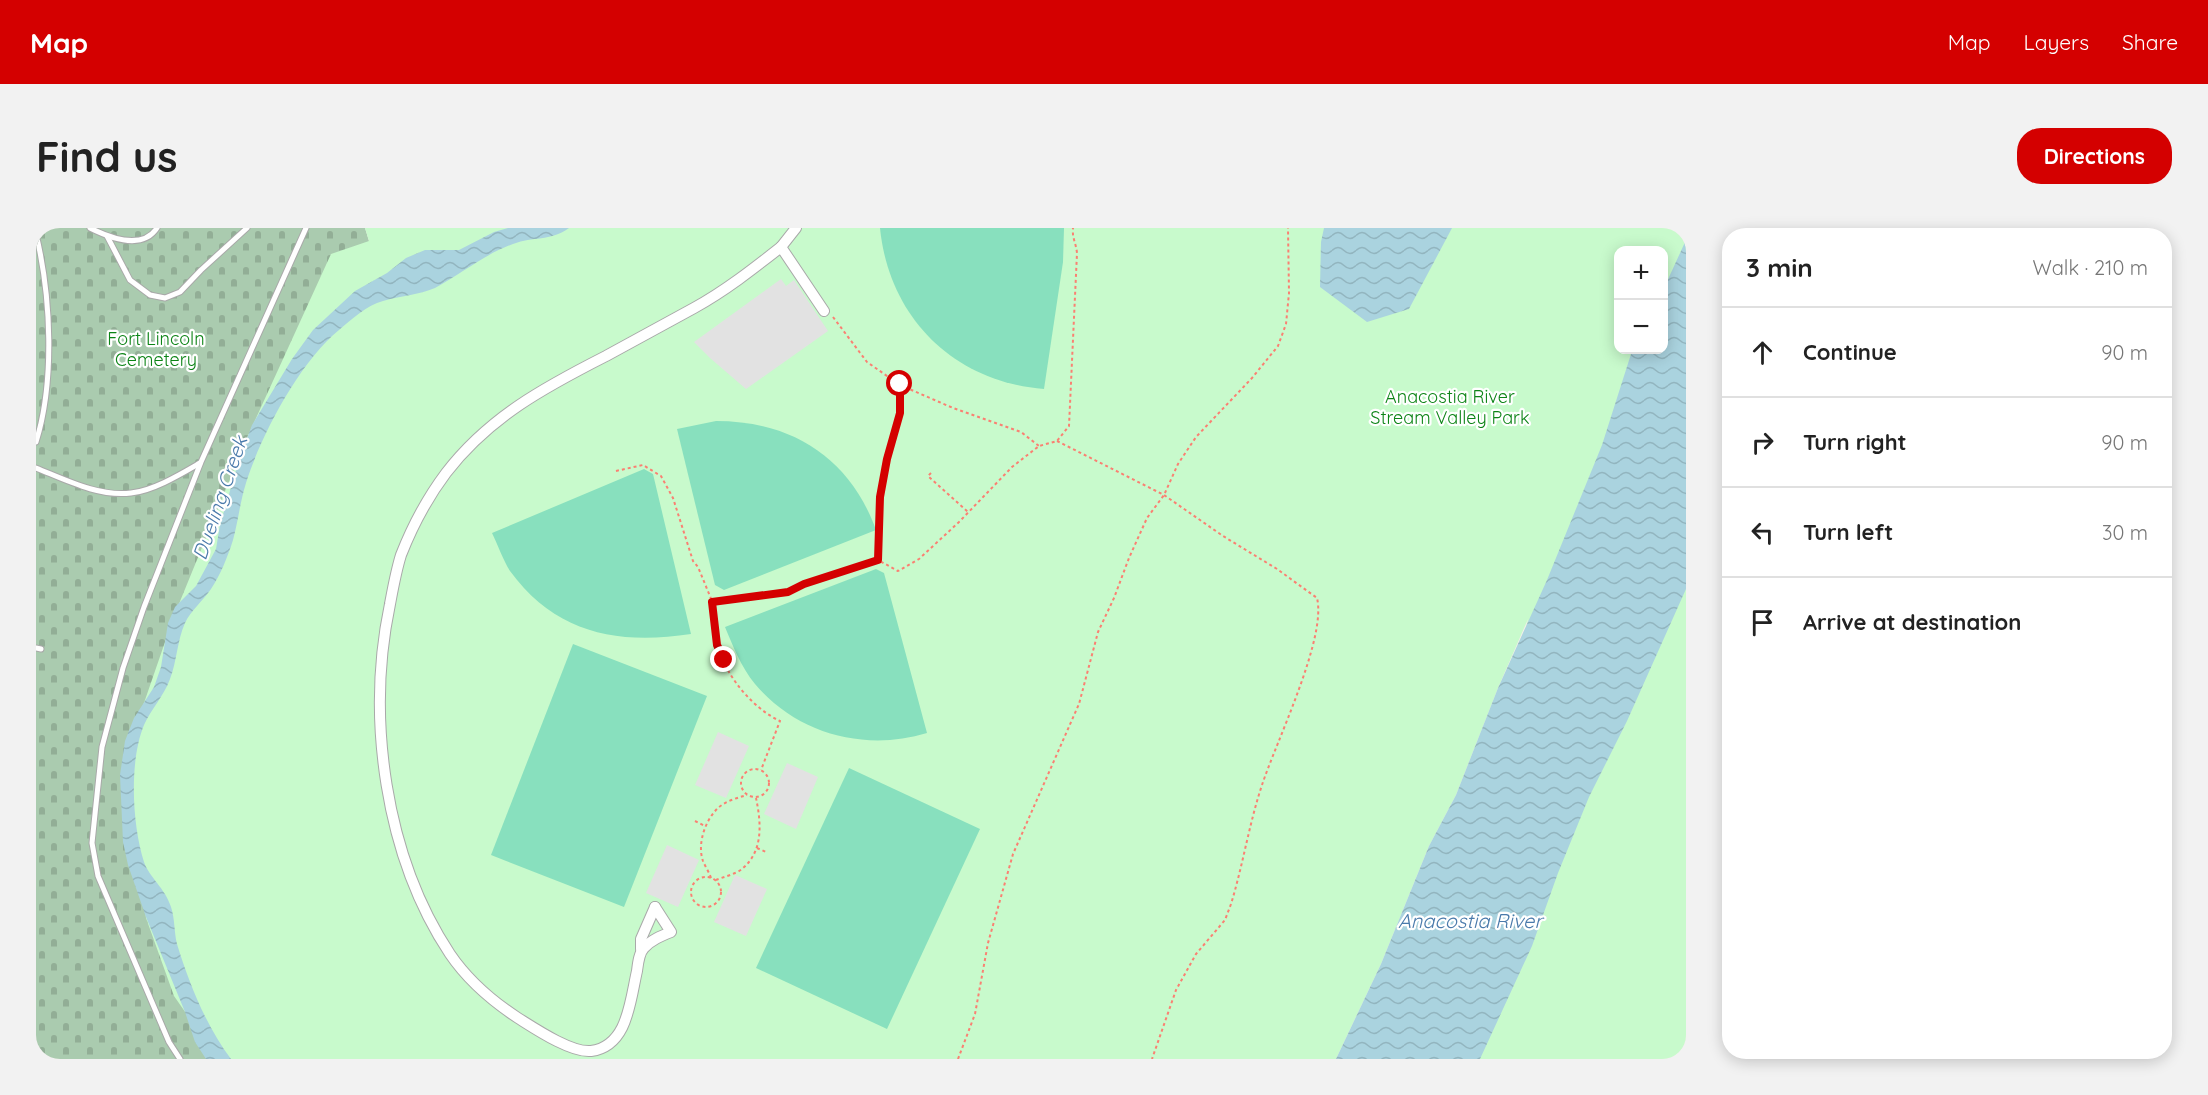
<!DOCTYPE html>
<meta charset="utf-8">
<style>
:root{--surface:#fff;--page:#f2f2f2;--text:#222;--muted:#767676;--line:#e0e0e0;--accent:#d40000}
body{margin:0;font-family:Quicksand,sans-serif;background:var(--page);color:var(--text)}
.controls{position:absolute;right:18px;top:18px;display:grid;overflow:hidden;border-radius:12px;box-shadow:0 3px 15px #0003}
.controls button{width:54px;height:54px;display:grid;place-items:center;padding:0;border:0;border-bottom:2px solid var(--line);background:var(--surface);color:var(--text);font:30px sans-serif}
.stop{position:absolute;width:18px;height:18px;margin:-14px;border:4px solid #d40000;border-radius:50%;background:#fff}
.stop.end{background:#d40000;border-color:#fff;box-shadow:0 2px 6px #0008}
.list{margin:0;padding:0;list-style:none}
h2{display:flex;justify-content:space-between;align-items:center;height:78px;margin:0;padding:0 24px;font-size:26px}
h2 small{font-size:20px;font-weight:400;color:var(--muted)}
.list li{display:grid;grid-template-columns:39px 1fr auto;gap:18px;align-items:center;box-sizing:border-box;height:90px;padding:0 24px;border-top:2px solid var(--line)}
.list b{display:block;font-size:22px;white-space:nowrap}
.list em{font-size:20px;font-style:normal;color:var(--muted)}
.icon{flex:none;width:33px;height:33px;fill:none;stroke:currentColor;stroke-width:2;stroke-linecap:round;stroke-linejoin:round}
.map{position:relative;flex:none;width:1650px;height:831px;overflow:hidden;border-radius:24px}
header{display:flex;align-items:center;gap:36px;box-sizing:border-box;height:84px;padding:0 30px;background:var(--accent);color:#fff}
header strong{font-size:28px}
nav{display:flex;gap:33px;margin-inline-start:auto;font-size:21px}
.intro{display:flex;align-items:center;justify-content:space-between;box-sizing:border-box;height:144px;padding:0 36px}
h1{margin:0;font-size:42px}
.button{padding:15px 27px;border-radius:24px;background:var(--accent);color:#fff;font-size:21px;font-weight:700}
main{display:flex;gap:36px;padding:0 36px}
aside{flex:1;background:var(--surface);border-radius:24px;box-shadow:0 3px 15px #0003}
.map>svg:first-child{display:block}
</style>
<header>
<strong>Map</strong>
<nav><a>Map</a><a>Layers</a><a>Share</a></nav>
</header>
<div class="intro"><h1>Find us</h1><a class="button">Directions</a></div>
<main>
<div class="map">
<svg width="1650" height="831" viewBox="0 0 1650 831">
<defs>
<pattern id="cemetery-stones" width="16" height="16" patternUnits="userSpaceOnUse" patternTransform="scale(1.5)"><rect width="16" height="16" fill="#aacbaf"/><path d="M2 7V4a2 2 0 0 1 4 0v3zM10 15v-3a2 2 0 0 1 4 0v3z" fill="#92ae96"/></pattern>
<pattern id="water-waves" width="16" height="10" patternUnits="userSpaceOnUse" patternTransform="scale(1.5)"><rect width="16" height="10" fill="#aad3df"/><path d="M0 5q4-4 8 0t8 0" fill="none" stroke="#92b5bf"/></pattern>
</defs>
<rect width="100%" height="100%" fill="#f2efe9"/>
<polygon fill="url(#cemetery-stones)" points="0,0 329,0 333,13 182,831 0,831"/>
<path fill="#c8facc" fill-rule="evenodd" d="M329,0H1650V831H1398L1492,391L1462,460L1420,567L1393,618L1345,736L1300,831H182L138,768L110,690L90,527L138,388L210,212L295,26L333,13ZM1582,22H1628V122H1582Z"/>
<g fill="#88e0be">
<path d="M844,0H1028L1027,34L1008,161C918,154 853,90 844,0Z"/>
<path d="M680,193C756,193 814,230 840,302L688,362L679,357L641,201Z"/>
<path d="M608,241L617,246L655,406C582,417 520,406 474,343C467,332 462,317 456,305Z"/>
<path d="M840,341L848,345L891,505C829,524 761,506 719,456C705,439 697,418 689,399Z"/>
<polygon points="537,416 671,468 588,679 455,627"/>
<polygon points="813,540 944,601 851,801 720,740"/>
</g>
<g fill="#e2e2e2">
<polygon points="745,51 750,58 758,52 792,103 710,161 674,130 658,114"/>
<polygon points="682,504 713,518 690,570 659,557"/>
<polygon points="751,535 782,549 760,601 728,586"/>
<polygon points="631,617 663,632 642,679 610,665"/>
<polygon points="699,647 731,661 710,708 678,694"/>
</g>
<g fill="url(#water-waves)">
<path d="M472,0H533C513,14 498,8 477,16C449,26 425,46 399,60C383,67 364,68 347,73C331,77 315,92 303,102C263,135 225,207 210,255C204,274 202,294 197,312C192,328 184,348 175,361C167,373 155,382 149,395C141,413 141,433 134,451C128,468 115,481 108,497C93,533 96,597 108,634C113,649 129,660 135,679C139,691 138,704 141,716C153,755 170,798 195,831H170L159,814L149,784L110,689L92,637L87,614L84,547L89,513L98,490L118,459L125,439L132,395L139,379L160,358L180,321L184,297L203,232L216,197L256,131L277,102L319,63L351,45L370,30L389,22H423L458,4Z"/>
<polygon points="1288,0 1416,0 1373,81 1331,94 1284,59 1285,14"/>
<polygon points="1650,12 1650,361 1591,493 1553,569 1522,645 1496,718 1444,831 1300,831 1345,736 1393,618 1420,567 1462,460 1511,352 1566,217 1595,126 1598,122 1628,122 1628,60"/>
</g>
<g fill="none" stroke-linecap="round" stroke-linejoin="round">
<defs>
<g id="service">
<path d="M54,0C74,10 106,23 121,0"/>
<path d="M0,6C15,68 19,153 0,214"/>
<polyline points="71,8 94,52 114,67 129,70 144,64 165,42 211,0"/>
<path d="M0,240C30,252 63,269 95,265C117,263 145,246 164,235"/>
<polyline points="0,420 5,421"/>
<polyline points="144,831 133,814 62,648 56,615 66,519 87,440 108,379 165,234 270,0"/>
</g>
<g id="minor">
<polyline points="760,0 745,19 788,83"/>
<path d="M619,679L635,704C625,708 615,712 608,720C603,725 602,735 601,743C594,773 592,818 555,823C535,825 498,800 482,790C456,773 431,751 414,726C349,628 330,490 354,376C357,360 360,343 365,327C376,299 392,269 410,245C453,189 509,159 570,128C599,112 629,96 658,80C689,63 717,41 745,19"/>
<polyline points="605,721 605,711 619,679"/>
</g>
</defs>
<use href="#service" stroke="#a9a9a9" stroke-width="7"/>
<use href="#minor" stroke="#a9a9a9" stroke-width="12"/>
<g stroke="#fa8072" stroke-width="2" stroke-dasharray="3 3" stroke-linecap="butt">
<polyline points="797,89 831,134 864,157 917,180 985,204 1003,218"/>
<path d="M1021,213L1128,267L1187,308L1241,341L1281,370C1291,410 1240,514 1226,557C1213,596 1207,637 1195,676L1189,692L1160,726L1140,762L1116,831"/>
<path d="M580,243L607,237L625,248L637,270L657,333L662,339L676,373L752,364L768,356L842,332L862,343L883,331L923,294L976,239L1003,218L1021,213L1033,198L1041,25C1040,15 1036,10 1037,0"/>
<polyline points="895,245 892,248 932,284"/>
<polyline points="842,332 844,269 851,231 864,185 864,158"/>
<path d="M676,373C677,387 677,402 681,415C688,446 716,480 744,493L725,542"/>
<circle cx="719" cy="555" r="14"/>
<polyline points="659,593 669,598"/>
<polyline points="721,620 730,624"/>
<circle cx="670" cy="664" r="15"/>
<path d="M675,650C673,644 669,638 667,633C661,616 669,593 681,581C689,573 701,570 711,567"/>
<path d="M680,652C687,649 700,646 706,641C728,623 725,594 720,570"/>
<polyline points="922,831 939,786 952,715 977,626 1043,476 1062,404 1078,370 1093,330 1111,290 1128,267 1142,236 1160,209 1216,150 1242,118 1250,96 1253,65 1252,0"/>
</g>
<use href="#service" stroke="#fff" stroke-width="5"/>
<use href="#minor" stroke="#fff" stroke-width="10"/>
</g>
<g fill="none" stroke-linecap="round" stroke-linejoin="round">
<polyline stroke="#d40000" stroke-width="8" points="688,432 681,417 676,374 752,364 768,356 842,332 844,269 851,231 864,185 864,156"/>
</g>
<g text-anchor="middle" stroke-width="4.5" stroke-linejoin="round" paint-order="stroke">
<g font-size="18" fill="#0c8416" stroke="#fff">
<text x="120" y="117">Fort Lincoln<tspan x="120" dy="21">Cemetery</tspan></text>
<text x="1414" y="175">Anacostia River<tspan x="1414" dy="21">Stream Valley Park</tspan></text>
</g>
<g font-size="20" font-style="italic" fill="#4a7aab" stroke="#fff">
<text transform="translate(184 270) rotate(-71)" y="7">Dueling Creek</text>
<text x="1434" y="700">Anacostia River</text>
</g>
</g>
</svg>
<div class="controls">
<button>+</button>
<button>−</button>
</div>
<div class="stop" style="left:864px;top:156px"></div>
<div class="stop end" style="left:688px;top:432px"></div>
</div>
<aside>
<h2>3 min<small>Walk · 210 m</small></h2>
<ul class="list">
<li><svg class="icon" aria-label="ahead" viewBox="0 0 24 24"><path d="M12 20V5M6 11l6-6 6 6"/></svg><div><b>Continue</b></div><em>90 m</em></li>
<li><svg class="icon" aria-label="right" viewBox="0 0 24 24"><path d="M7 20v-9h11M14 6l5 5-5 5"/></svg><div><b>Turn right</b></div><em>90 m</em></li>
<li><svg class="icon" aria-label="left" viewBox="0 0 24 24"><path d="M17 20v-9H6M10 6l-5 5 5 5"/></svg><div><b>Turn left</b></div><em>30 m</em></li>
<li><svg class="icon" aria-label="arrive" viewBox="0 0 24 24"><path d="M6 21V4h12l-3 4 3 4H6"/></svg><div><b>Arrive at destination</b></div></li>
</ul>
</aside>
</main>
